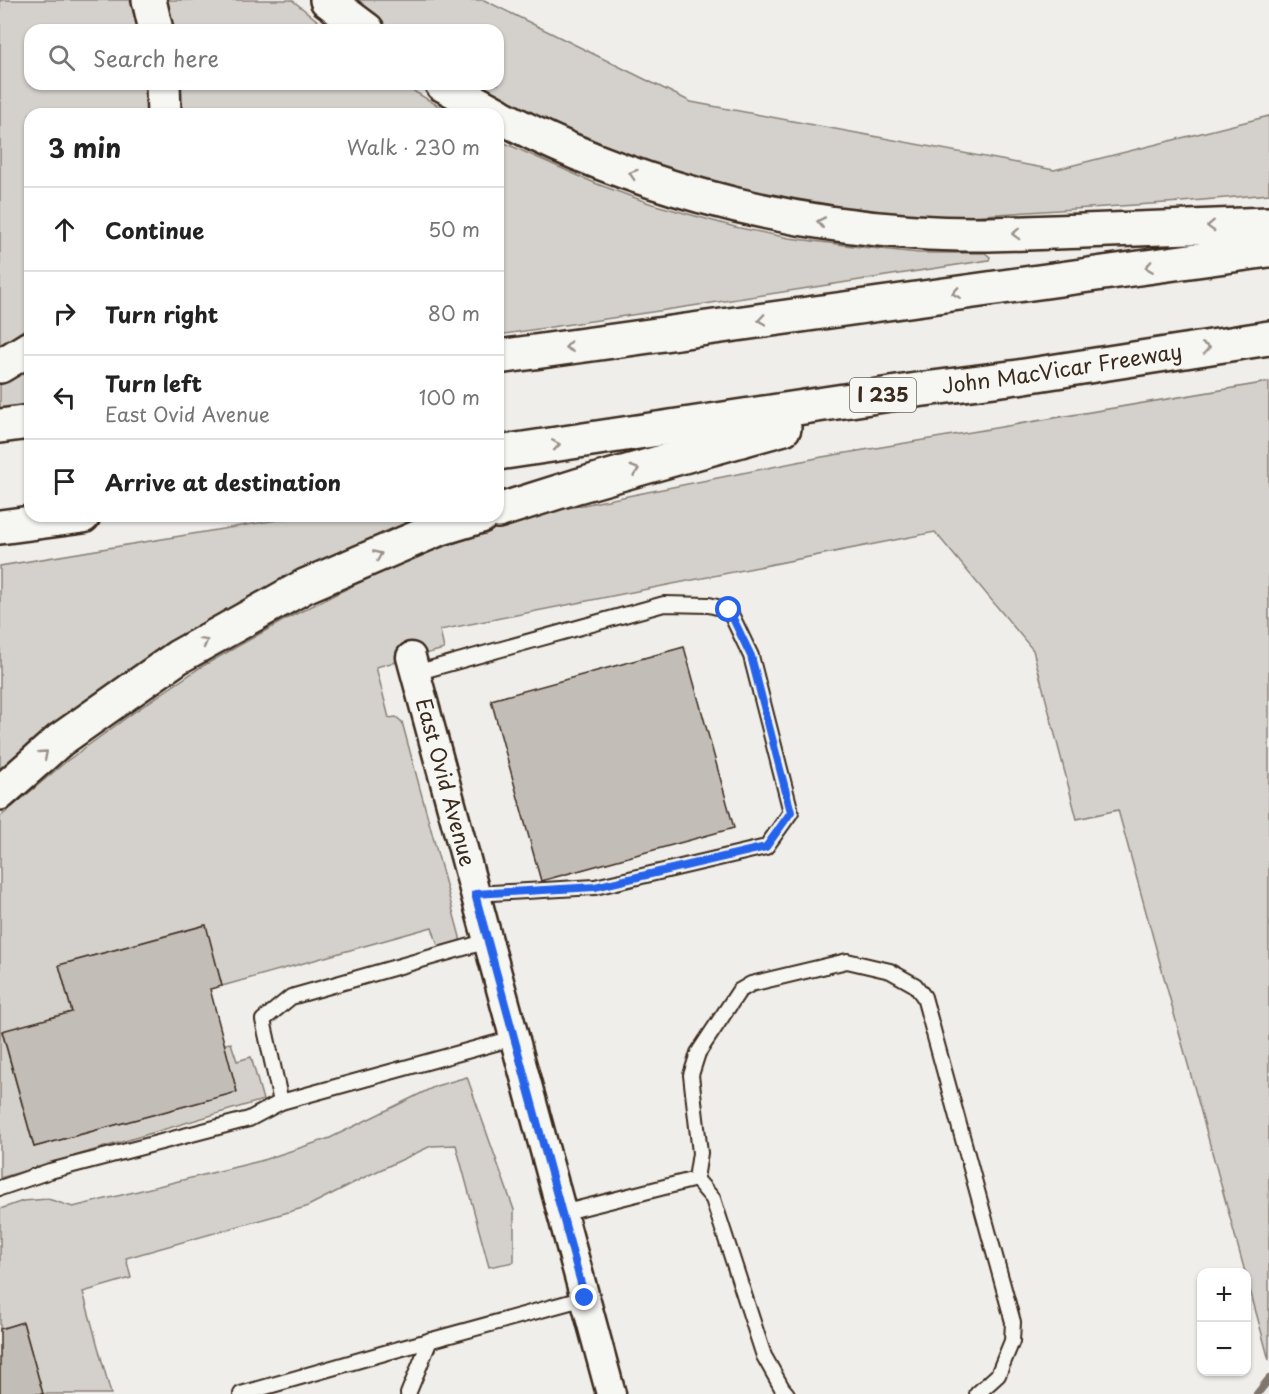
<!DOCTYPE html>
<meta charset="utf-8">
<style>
:root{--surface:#fff;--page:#f2f2f2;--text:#222;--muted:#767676;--line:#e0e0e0}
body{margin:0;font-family:"Playpen Sans",sans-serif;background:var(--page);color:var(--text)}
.controls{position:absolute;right:18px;bottom:18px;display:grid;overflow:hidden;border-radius:12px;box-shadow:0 2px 4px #0004}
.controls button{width:54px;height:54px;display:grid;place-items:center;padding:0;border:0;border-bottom:2px solid var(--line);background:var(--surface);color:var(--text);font:30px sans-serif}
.stop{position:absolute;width:18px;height:18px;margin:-14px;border:4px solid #2563eb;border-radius:50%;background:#fff}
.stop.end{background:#2563eb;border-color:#fff;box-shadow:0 2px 6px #0008}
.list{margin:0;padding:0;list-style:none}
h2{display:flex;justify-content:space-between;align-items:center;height:78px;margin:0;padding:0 24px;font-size:26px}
h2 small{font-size:20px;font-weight:400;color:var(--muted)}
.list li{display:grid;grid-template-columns:39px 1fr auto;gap:18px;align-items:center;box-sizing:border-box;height:84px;padding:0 24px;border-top:2px solid var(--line)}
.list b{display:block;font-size:22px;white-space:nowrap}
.list p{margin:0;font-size:20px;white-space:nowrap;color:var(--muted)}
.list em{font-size:20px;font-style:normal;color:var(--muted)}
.icon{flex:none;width:33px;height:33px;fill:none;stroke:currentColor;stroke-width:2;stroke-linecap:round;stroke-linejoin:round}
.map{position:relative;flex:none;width:1269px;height:1394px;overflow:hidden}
.search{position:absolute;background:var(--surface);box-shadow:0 2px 4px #0004;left:24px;top:24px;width:480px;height:66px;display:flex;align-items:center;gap:15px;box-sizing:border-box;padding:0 21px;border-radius:18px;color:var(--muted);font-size:22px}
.panel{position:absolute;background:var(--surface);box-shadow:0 2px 4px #0004;left:24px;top:108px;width:480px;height:414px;border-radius:18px}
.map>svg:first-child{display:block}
</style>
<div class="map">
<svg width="1269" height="1394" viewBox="0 0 1269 1394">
<rect width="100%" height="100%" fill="#efeeea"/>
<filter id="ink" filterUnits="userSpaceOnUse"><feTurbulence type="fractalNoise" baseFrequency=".0167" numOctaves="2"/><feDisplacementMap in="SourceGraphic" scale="12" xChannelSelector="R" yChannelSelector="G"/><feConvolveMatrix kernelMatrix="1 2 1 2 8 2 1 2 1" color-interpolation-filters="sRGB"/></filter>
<g filter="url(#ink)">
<g fill="#d4d1cc" stroke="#887e75" stroke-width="1.5">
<polygon points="0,0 130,0 138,30 30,30 30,84 146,84 146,114 30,114 30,325 0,346"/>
<polygon points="161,0 292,0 329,30 170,30"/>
<polygon points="348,0 484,0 691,102 1054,170 1269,116 1269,194 1181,202 953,217 862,214 809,205 722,184 644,161 565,128 495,96 474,84 498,84 498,30 390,30"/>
<polygon points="177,84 402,84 452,114 177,114"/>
<polygon points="498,140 597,184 652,204 735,227 789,238 861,247 919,253 985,253 990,257 989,260 692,306 498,335"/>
<polygon points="30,365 30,404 0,409 0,385"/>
<polygon points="1269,382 1269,1360 1247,1279 1246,1272 1245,1272 1118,810 1077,819 1033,650 935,532 440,630 444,649 376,667 389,718 396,717 402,722 460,937 460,942 456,947 440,948 437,943 432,927 222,986 205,925 59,965 72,1012 2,1032 34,1147 237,1092 224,1044 231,1043 237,1061 251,1057 263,1100 0,1178 0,817 68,760 133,713 201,667 288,618 356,584 418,556 533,515 822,457"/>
<polygon points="301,516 423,516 423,520 0,772 0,566"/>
<polygon points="467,1077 514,1210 514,1262 489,1267 456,1145 431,1146 367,1176 306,1207 126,1258 131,1278 83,1292 111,1394 43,1394 23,1322 0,1329 0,1209 23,1201 48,1199 73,1207 260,1161 330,1138 436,1086"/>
</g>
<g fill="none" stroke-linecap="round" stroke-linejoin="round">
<polyline stroke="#81766d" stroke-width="8" points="1257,1394 1269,1379"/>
</g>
<g fill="#c2bdb7" stroke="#3b2a1e" stroke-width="1.5">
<polygon points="684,647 734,828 541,881 491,700"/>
<polygon points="206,925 222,986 210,989 237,1092 34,1147 2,1031 72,1012 59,965"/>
<polygon points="23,1322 43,1394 0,1394 0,1329"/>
</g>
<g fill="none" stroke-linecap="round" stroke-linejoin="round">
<defs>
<g id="service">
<polyline points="415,673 664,604 709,605 729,610 751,656 791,812 766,847 595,887 475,894"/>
<polyline points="488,941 291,997 263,1020 281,1102 514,1038"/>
<polyline points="696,1179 700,1153 691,1075 698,1053 739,991 751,984 847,961 890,971 915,985 924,997 1013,1322 1012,1341 998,1375 977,1394"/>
<polyline points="696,1179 713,1199 764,1356 782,1388 787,1394"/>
<polyline points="0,1188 50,1171 249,1119 281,1102"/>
<polyline points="562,1213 696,1179"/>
<polyline points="241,1394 388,1352 585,1298"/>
<polyline points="408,1394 430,1340"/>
</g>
<g id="minor">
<path id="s1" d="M411,657L611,1394"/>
</g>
<g id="motorway">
<polyline points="149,0 156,30"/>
<polyline points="327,0 367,30"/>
<polyline points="163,84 164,114"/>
<polyline points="442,84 497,114"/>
<path d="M498,115C623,183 773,223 915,232C971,236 1027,233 1083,231C1145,229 1207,226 1269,224"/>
<polyline points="498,357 1269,250"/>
<polyline points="0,366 30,348"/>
<polyline points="0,426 30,422"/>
<path id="s2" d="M498,453L917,390L1018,377L1269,338"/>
<polyline points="498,511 577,486 784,428"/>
<polyline points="0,527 83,516"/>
<polyline points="0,793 60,740 178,657 305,586 438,529 481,516"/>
</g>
</defs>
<use href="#service" stroke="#3b2a1e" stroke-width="18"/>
<use href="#minor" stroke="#3b2a1e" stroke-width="33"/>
<use href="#motorway" stroke="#3b2a1e" stroke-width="38"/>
<use href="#service" stroke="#f6f6f2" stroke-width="14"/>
<use href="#minor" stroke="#f6f6f2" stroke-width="28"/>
<use href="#motorway" stroke="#f6f6f2" stroke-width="33"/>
</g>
<defs><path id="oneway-chevron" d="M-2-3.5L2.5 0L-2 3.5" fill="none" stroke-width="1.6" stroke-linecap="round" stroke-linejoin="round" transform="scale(1.5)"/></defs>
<g stroke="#989088">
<use href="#oneway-chevron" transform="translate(633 174) rotate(-162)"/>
<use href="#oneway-chevron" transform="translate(821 222) rotate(-169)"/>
<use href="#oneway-chevron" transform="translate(1211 226) rotate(178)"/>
<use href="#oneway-chevron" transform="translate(1016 234) rotate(178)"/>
<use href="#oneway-chevron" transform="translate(1149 267) rotate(172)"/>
<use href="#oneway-chevron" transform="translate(956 293) rotate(172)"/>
<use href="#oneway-chevron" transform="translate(762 320) rotate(172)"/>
<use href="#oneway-chevron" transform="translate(569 347) rotate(172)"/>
<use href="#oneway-chevron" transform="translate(1206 348) rotate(-9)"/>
<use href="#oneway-chevron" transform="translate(556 445) rotate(-9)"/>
<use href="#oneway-chevron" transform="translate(635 470) rotate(-16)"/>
<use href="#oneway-chevron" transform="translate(378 555) rotate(-23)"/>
<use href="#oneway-chevron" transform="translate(204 642) rotate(-29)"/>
<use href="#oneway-chevron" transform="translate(44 754) rotate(-41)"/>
</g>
</g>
<g fill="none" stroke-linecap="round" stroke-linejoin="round" filter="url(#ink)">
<polyline stroke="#2563eb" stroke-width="8" points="585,1298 475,894 595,887 766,847 791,812 751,656 729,610"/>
</g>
<g text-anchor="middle" stroke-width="6" stroke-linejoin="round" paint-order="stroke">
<rect fill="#f6f6f2" stroke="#73675e" stroke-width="1.5" x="850" y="378" width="66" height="34" rx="4.5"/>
<g font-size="20" font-weight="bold" fill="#3b2a1e">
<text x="883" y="402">I 235</text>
</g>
<g font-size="21" fill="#3b2a1e" stroke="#f6f6f2">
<text dy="7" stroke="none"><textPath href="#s2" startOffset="570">John MacVicar Freeway</textPath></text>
<text dy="7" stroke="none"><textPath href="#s1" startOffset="130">East Ovid Avenue</textPath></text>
</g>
</g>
</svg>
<div class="controls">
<button>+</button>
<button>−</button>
</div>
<div class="stop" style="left:729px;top:610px"></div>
<div class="stop end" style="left:585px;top:1298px"></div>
<div class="search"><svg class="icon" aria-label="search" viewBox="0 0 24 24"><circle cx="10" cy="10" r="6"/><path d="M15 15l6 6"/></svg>Search here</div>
<section class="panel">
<h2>3 min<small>Walk · 230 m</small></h2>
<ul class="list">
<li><svg class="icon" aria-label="ahead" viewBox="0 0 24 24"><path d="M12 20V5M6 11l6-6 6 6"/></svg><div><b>Continue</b></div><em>50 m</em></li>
<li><svg class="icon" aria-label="right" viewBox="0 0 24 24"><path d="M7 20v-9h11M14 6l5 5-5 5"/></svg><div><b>Turn right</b></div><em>80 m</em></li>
<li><svg class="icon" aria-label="left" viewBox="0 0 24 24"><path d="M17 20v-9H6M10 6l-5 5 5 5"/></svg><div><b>Turn left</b><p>East Ovid Avenue</p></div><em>100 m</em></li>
<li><svg class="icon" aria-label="arrive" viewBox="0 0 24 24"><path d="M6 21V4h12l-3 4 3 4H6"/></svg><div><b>Arrive at destination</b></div></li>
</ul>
</section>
</div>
